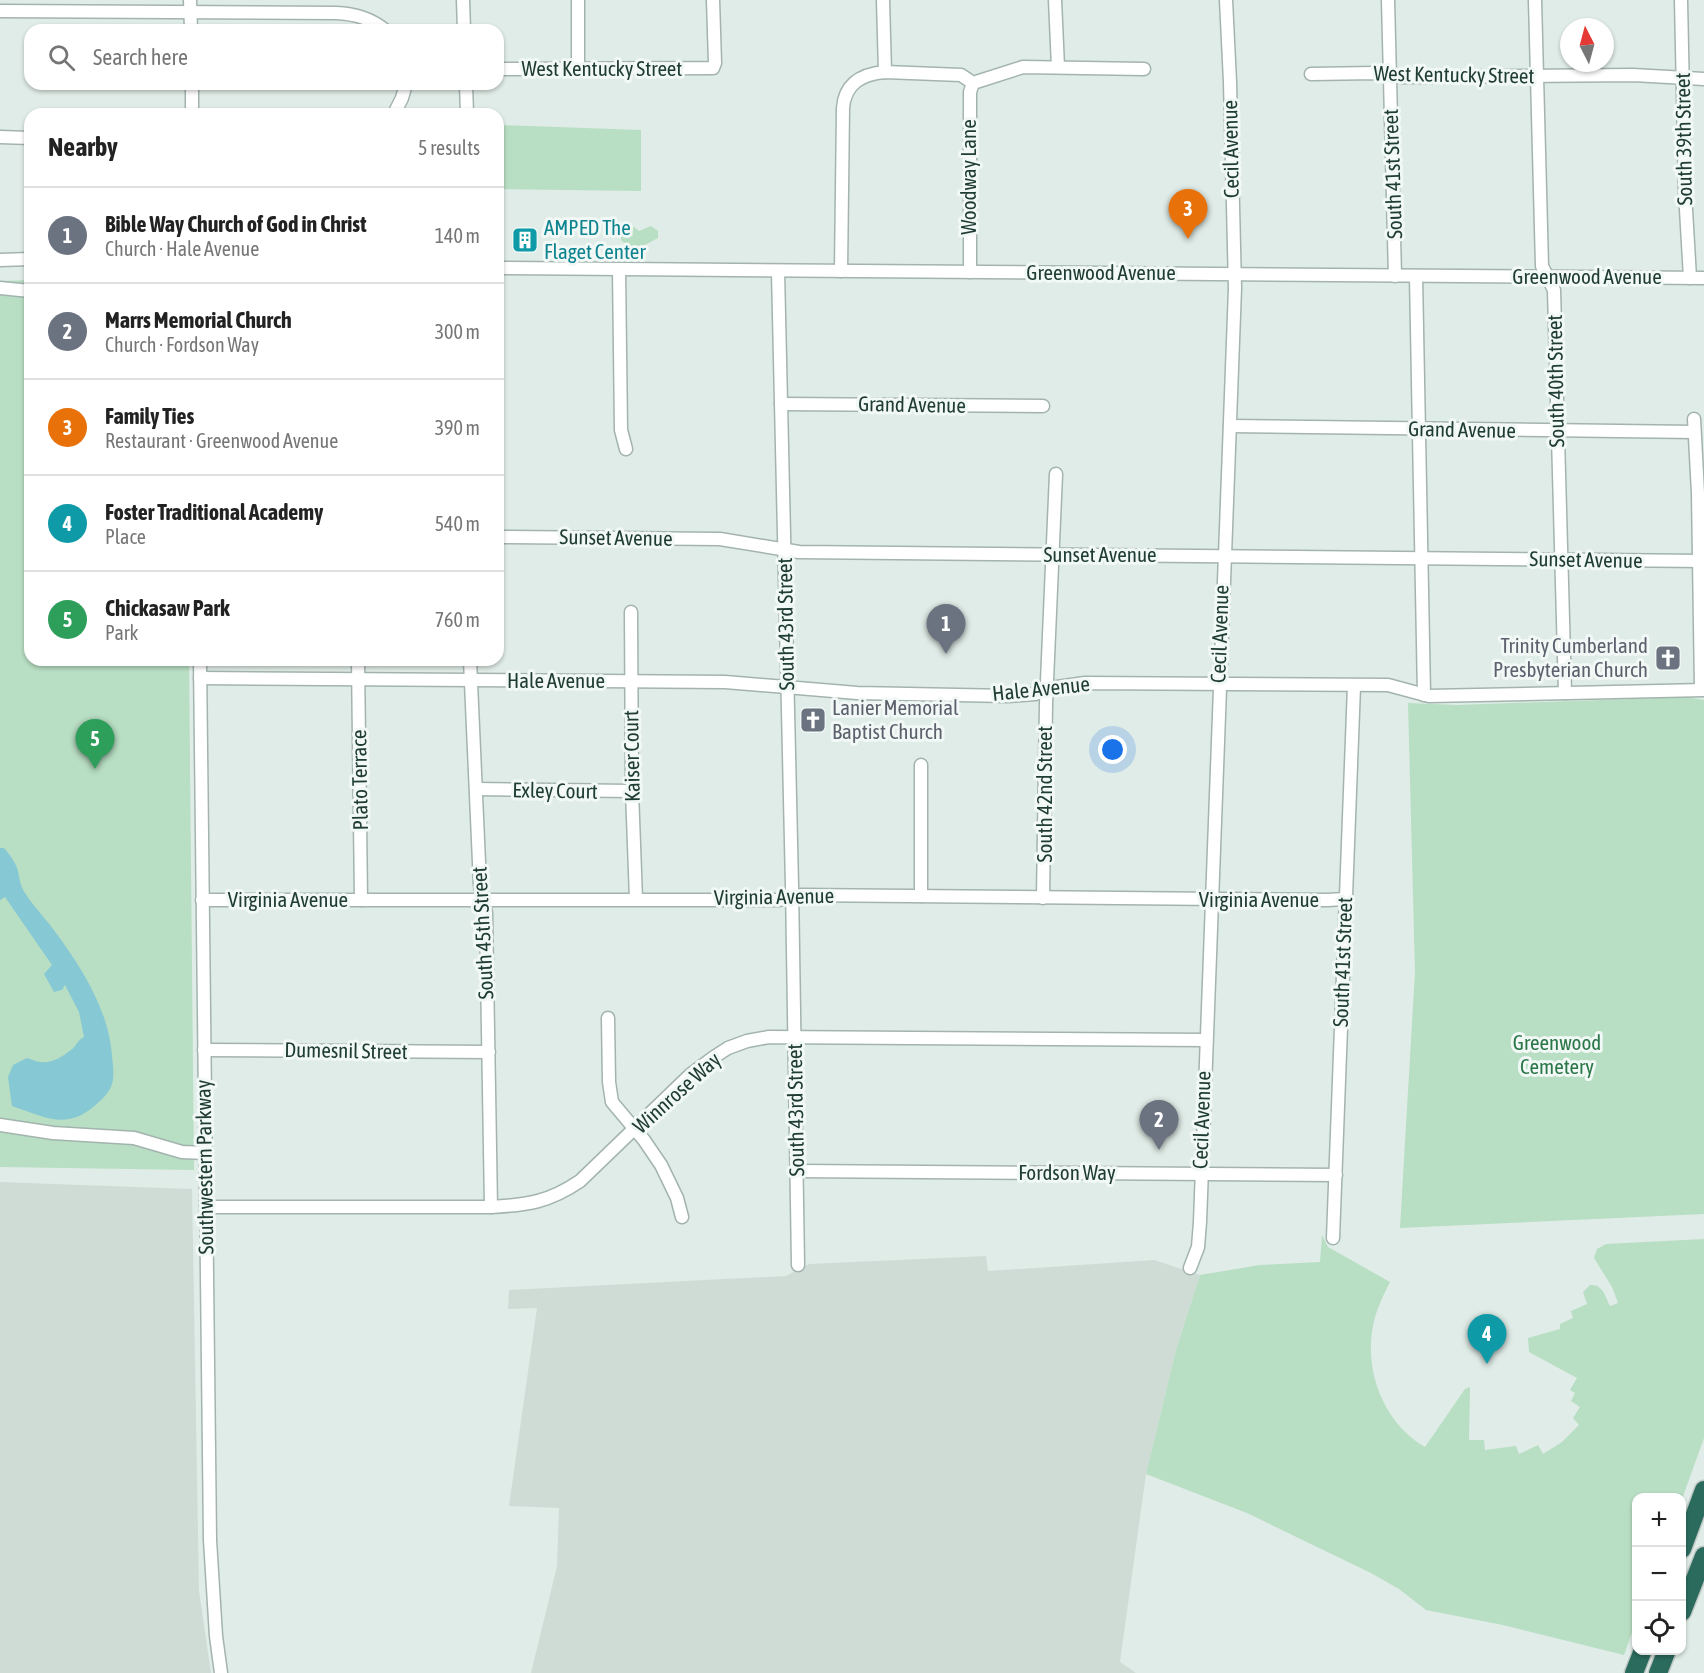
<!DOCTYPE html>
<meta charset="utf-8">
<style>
:root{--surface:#fff;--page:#f6f6f6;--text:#222;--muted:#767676;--line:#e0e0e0;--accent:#2563eb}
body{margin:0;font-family:"Asap Condensed",sans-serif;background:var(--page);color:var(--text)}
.controls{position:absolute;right:18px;bottom:18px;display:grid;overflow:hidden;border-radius:12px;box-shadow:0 2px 4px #0004}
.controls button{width:54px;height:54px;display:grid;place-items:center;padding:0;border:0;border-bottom:2px solid var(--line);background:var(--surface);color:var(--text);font:30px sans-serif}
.compass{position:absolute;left:1560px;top:18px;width:54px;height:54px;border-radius:50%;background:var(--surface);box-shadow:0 2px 4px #0004;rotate:354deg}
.you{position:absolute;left:1113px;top:750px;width:21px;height:21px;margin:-15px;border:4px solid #fff;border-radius:50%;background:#1a73e8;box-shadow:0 0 0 9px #1a73e833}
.badge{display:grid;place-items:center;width:39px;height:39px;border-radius:50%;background:var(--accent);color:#fff;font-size:20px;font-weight:700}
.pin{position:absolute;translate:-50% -50px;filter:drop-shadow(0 2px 3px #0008)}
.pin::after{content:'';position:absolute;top:32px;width:21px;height:18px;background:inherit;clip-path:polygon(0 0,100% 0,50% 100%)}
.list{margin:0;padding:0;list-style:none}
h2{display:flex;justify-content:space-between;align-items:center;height:78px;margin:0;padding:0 24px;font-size:26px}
h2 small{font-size:20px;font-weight:400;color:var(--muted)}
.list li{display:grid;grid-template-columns:39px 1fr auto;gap:18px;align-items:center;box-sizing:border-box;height:96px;padding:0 24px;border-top:2px solid var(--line)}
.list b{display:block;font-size:22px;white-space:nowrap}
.list p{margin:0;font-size:20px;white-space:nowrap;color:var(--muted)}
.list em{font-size:20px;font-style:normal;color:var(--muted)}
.icon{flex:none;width:33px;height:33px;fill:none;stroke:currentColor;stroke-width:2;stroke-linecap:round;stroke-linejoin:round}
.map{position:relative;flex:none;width:1704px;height:1673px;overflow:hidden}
.search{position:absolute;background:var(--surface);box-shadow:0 2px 4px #0004;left:24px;top:24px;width:480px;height:66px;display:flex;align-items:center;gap:15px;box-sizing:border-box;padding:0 21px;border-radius:18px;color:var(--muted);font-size:22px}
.panel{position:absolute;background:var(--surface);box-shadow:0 2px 4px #0004;left:24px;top:108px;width:480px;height:558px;border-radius:18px}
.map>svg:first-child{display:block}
</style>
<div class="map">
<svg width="1704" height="1673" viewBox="0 0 1704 1673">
<rect width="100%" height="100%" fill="#e0ece7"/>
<g fill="#cfdcd6">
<polygon points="0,1182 192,1189 199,1591 211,1673 0,1673"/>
<polygon points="986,1256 988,1271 1154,1260 1200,1275 1176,1350 1146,1474 1120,1662 1136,1673 531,1673 557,1566 559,1508 509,1506 537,1308 508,1309 509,1290 786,1276 809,1264"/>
</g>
<g fill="#b8dec3">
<polygon points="498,125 641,130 641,191 498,189"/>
<polygon points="651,226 658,231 658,238 645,245 630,249 621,240 621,237 631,227 634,227 639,231"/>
<polygon points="30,280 30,660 189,660 194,1170 0,1167 0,281"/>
<polygon points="1687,697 1704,700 1704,1214 1400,1228 1415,972 1408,703 1457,705"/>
<path d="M1322,1235L1328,1247L1390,1282C1383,1296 1376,1310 1373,1326C1364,1372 1384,1423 1425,1447L1465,1389L1470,1387L1469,1440H1484L1485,1450L1516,1446L1519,1454L1538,1445L1543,1454L1562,1442L1579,1425L1573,1418L1580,1407L1571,1401L1575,1393L1570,1390L1577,1378L1529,1352L1528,1338L1560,1329V1324L1573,1318L1571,1311L1587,1304L1583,1292L1590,1285C1603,1284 1605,1296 1610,1306L1618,1303L1612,1287L1594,1258L1597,1249L1606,1244L1704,1239V1438L1682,1499V1498H1636V1621L1624,1655L1503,1625L1426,1610L1399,1589L1371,1573L1247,1513L1146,1474L1176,1350L1200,1275L1260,1265L1320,1262Z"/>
</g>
<path fill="#86c8d4" d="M0,848H4C9,854 14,860 17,868C20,877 19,884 25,893C34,907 46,919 56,933C82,968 109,1011 112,1056C114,1077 116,1086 100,1101C68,1132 48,1118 12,1106L8,1077L13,1065L27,1058C46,1066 55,1062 71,1050C77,1046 77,1040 84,1037L79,1012L65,985L62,990L54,992L44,974L52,965L5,897L0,900Z"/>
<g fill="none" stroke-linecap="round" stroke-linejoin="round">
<defs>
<g id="minor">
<polyline points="190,0 191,30"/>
<polyline points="463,0 464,30"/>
<polyline points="578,0 578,69"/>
<polyline points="883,0 885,72"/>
<polyline points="1055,0 1058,67"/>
<polyline points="1388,0 1395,276"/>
<polyline points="1535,0 1542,266 1554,290 1565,693"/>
<polyline points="1681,0 1685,192 1690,278"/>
<path d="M0,11L336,13C355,14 370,18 385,30"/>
<polyline points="498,69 713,68 715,63 713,0"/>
<polyline points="1311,74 1375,73 1403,77 1633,75 1704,79"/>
<polyline points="192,84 192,114"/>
<polyline points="466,84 467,114"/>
<polyline points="394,114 402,98 406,84"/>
<polyline points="0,137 30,138"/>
<polyline points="0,260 30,259"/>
<polyline points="498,268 1704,278"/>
<polyline points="619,269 621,430 626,449"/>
<polyline points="778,271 792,886 798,1265"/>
<path d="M841,271L843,108C845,83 862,74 885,72L961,75L973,83L1023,67L1144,69"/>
<polyline points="970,272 970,92 973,83"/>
<polyline points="1416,276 1424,695"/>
<polyline points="0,288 30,291"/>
<polyline points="781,404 1043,406"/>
<polyline points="1694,419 1698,493 1701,689"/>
<polyline points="1230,426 1694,432"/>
<polyline points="498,537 720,539 799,552 1704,561"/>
<polyline points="631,612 632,791 636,899"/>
<polyline points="200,660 210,1540 216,1636 221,1673"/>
<polyline points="358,660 361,900"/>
<polyline points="470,660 480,885 486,913 491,1207"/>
<polyline points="200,678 725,682 857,693 1008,696 1035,694 1057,687 1085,683 1388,685 1429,696 1704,690"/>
<polyline points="921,765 921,896"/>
<polyline points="477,789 632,791"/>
<polyline points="1043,898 1046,704 1056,474"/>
<polyline points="202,900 779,900 801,895 1327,900 1345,899"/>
<polyline points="608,1018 609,1082 612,1102 644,1140 661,1165 677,1198 682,1217"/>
<polyline points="204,1050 489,1052"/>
<polyline points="0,1125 53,1133 134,1138 182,1152 205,1153"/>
<polyline points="798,1171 1336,1175"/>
<path d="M206,1207H491C528,1205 549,1202 580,1181L691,1074L714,1057L728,1048L747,1041L769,1037L1206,1040"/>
<polyline points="1333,1238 1354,686"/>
<polyline points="1190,1268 1198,1247 1200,1222 1235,288 1230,82 1226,0"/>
</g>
<g id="highway">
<polyline points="1682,1549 1704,1490"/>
<polyline points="1682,1612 1704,1556"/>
<polyline points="1634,1673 1643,1650"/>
<polyline points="1658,1673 1667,1650"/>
</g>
</defs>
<use href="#minor" stroke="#a3b4ae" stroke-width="15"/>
<use href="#highway" stroke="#c1c9c6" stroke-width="21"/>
<use href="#minor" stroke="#fff" stroke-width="12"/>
<use href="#highway" stroke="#2b6b5e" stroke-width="18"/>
</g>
<defs>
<symbol id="building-square" viewBox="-11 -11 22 22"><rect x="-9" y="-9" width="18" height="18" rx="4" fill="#0f9aa8" stroke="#f1f8f5"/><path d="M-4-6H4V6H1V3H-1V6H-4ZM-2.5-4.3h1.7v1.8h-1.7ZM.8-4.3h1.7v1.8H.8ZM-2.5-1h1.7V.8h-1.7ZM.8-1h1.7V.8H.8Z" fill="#fff"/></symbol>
<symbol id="church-square" viewBox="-11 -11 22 22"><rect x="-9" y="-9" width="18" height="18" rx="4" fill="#6b7280" stroke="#f1f8f5"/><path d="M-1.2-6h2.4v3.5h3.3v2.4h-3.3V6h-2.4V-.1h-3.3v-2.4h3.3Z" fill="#fff"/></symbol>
</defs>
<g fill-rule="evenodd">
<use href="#building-square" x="510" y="225" width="30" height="30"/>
<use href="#church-square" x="1653" y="643" width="30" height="30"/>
<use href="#church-square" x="798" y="705" width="30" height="30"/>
</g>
<g text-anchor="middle" stroke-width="6" stroke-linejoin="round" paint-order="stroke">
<g font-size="21" fill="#203d35" stroke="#f1f8f5">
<text x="602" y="76">West Kentucky Street</text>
<text transform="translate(1454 75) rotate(1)" y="7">West Kentucky Street</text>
<text transform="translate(1684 139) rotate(-91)" y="7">South 39th Street</text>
<text transform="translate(1231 149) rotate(-91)" y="7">Cecil Avenue</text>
<text transform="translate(1393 174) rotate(-92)" y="7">South 41st Street</text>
<text transform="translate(969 177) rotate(-90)" y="7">Woodway Lane</text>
<text x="1101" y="280">Greenwood Avenue</text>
<text x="1587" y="284">Greenwood Avenue</text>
<text transform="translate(1556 381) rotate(-91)" y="7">South 40th Street</text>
<text transform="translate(912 405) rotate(1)" y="7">Grand Avenue</text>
<text transform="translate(1462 430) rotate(1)" y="7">Grand Avenue</text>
<text transform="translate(616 538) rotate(1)" y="7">Sunset Avenue</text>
<text x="1100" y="562">Sunset Avenue</text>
<text transform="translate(1586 560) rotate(1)" y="7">Sunset Avenue</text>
<text transform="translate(786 624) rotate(-91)" y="7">South 43rd Street</text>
<text transform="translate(1220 634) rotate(-88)" y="7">Cecil Avenue</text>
<text x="556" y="688">Hale Avenue</text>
<text transform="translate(1041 689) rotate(-6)" y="7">Hale Avenue</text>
<text transform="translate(632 756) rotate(-91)" y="7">Kaiser Court</text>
<text transform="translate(360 780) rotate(-91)" y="7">Plato Terrace</text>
<text transform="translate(555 791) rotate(1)" y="7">Exley Court</text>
<text transform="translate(1045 794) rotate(-90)" y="7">South 42nd Street</text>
<text transform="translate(774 897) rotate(-1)" y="7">Virginia Avenue</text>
<text x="288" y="907">Virginia Avenue</text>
<text x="1259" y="907">Virginia Avenue</text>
<text transform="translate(483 933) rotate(-93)" y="7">South 45th Street</text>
<text transform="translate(1343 962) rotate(-88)" y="7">South 41st Street</text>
<text transform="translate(346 1051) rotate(1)" y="7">Dumesnil Street</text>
<text transform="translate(677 1093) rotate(-42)" y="7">Winnrose Way</text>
<text transform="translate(796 1110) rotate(-91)" y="7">South 43rd Street</text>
<text transform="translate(1202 1120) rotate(-88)" y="7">Cecil Avenue</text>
<text transform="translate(205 1167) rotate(-91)" y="7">Southwestern Parkway</text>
<text x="1067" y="1180">Fordson Way</text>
</g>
<g font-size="21" fill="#0d838f" stroke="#f1f8f5" text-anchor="start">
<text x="544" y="235">AMPED The<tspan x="544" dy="24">Flaget Center</tspan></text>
</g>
<g font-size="21" fill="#5b616d" stroke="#f1f8f5" text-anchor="end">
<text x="1648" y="653">Trinity Cumberland<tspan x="1648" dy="24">Presbyterian Church</tspan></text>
<text x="832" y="715" text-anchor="start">Lanier Memorial<tspan x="832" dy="24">Baptist Church</tspan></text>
</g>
<g font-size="21" fill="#297647" stroke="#f1f8f5">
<text x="1557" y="1050">Greenwood<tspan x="1557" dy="24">Cemetery</tspan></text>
</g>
</g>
</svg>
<div class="controls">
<button>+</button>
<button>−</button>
<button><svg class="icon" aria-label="locate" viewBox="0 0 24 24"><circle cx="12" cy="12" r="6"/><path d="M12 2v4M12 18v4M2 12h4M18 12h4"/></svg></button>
</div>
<svg class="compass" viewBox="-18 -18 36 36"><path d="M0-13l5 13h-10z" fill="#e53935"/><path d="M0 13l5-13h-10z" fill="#767676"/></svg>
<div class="you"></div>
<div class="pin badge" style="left:946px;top:654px;background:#6b7280">1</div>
<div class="pin badge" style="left:1159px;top:1150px;background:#6b7280">2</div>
<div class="pin badge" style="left:1188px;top:239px;background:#e8710a">3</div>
<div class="pin badge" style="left:1487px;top:1364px;background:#0f9aa8">4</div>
<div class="pin badge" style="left:95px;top:769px;background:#2e9e5b">5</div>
<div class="search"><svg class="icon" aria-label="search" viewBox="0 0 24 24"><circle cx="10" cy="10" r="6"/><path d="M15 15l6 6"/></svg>Search here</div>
<section class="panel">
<h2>Nearby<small>5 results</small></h2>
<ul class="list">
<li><span class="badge" style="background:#6b7280">1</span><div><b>Bible Way Church of God in Christ</b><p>Church · Hale Avenue</p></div><em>140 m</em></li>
<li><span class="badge" style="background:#6b7280">2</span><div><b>Marrs Memorial Church</b><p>Church · Fordson Way</p></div><em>300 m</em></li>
<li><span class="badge" style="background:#e8710a">3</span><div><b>Family Ties</b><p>Restaurant · Greenwood Avenue</p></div><em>390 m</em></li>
<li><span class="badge" style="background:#0f9aa8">4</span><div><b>Foster Traditional Academy</b><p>Place</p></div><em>540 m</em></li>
<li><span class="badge" style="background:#2e9e5b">5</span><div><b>Chickasaw Park</b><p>Park</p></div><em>760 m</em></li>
</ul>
</section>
</div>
